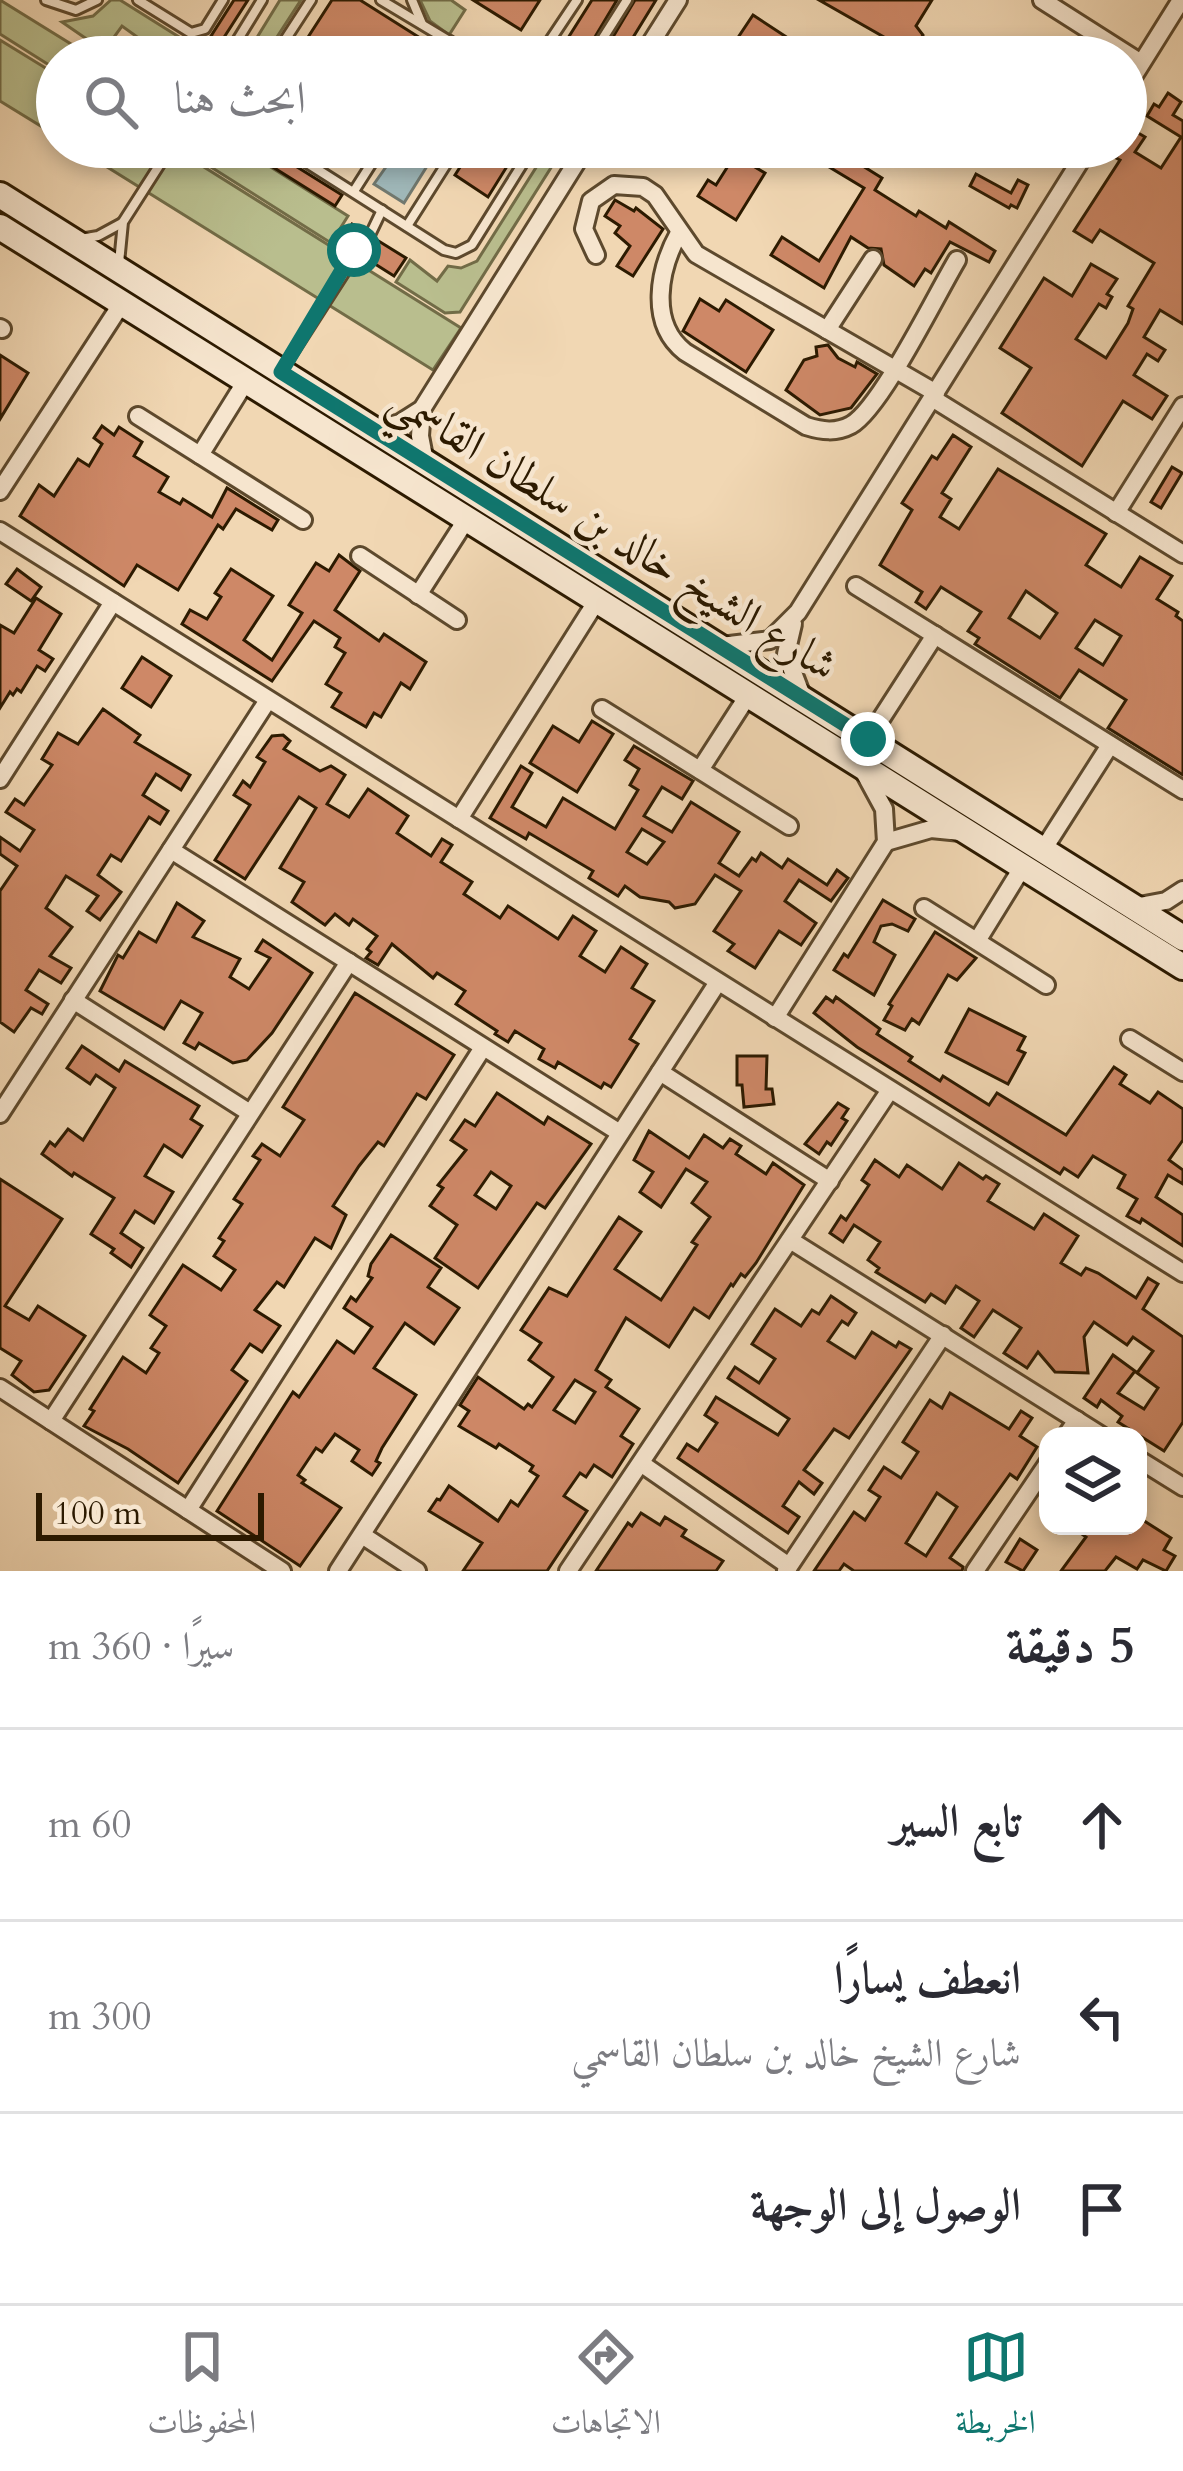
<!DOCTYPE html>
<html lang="ar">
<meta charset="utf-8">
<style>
:root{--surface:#fff;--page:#f2f2f3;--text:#2b2b33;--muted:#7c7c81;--line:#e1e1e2;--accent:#0f766e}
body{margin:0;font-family:Cardo,Amiri,serif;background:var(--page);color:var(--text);direction:rtl}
.controls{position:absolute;right:36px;bottom:36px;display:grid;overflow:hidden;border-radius:24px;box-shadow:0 6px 18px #0003}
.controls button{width:108px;height:108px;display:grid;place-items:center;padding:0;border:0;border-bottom:3px solid var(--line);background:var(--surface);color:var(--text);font:60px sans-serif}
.scale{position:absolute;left:36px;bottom:30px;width:228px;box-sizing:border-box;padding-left:12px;border:6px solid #2c1a00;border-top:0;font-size:33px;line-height:42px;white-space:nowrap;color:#2c1a00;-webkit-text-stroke:9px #f6e5ce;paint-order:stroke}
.stop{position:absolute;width:36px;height:36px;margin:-27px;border:9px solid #0f766e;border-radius:50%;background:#fff}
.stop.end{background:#0f766e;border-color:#fff;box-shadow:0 3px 12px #0008}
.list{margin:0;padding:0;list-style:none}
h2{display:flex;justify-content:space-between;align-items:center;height:156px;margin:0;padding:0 48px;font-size:51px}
h2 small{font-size:39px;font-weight:400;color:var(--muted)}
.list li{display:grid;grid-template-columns:78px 1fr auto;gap:36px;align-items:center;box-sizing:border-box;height:192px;padding:0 48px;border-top:3px solid var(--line)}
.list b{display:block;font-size:45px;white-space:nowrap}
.list p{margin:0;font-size:39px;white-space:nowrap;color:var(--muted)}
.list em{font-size:39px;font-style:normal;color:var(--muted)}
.icon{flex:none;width:66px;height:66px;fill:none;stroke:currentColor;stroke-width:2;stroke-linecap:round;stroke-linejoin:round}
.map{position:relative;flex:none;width:1183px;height:1571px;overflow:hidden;direction:ltr}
.search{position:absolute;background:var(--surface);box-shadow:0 6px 18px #0003;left:36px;right:36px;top:36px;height:132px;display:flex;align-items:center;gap:30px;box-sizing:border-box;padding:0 42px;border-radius:66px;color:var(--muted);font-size:45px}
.sheet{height:732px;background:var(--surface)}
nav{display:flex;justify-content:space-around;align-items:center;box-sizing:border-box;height:168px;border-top:3px solid var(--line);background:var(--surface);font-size:33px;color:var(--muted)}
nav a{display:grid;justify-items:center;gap:6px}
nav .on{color:var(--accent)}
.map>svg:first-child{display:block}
</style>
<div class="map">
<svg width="1183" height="1571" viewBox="0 0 1183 1571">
<rect width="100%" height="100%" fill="#f1d7b3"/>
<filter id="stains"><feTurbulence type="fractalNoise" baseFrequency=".00167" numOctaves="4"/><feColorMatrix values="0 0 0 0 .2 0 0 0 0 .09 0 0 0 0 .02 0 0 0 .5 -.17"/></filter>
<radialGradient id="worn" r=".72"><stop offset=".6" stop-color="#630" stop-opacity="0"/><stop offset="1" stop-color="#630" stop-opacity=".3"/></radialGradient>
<g fill="#b9be8e" stroke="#726c47" stroke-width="3">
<polygon points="0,0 92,57 57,57 57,70 0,34"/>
<polygon points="111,0 120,0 211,57 165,57 122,26 104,51 62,22 93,16"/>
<polygon points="280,0 301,0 264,57 245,57"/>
<polygon points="420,0 451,0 465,10 449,35 430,21"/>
<polygon points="0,40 57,75 57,136 0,101"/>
<polygon points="75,147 172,147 461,328 433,370"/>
<polygon points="186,147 239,147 348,216 331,243 184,150"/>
<polygon points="549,147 564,147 460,312 445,313 396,282 410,260 437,281 448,266 461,268 477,261"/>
</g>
<polygon fill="#9fb7b8" stroke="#71786e" stroke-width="3" points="400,147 439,147 404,203 374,184"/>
<g fill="#ce8867" stroke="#2c1a00" stroke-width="3" fill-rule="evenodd">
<polygon points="234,0 248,0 221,42 211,36"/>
<polygon points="332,0 360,0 436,48 432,57 315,57 301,48"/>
<polygon points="473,0 540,0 521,30"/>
<polygon points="592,0 617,0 583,57 556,57"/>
<polygon points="635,0 656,0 621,57 601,57"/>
<polygon points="819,0 932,0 916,26 923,35 912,53"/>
<polygon points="753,15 797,44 789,57 725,57"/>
<polygon points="1168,93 1181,102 1173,115 1183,121 1183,324 1160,310 1144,337 1165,350 1158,361 1147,354 1134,375 1167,396 1152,419 1123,401 1082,466 1002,413 1031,368 1000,348 1044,278 1072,296 1091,264 1117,279 1107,294 1112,297 1106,308 1099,304 1076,339 1106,358 1128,323 1133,309 1128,306 1154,263 1100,230 1092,242 1074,231 1120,160 1116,158 1133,130 1145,137 1135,152 1161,168 1181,137 1147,116 1154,104 1159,107"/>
<polygon points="241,147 265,147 342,195 335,206"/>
<polygon points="473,147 519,147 488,197 455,175"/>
<polygon points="796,147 828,147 850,158 882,178 875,190 916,216 919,211 946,228 949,222 995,251 989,262 950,242 931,273 925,269 914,286 884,265 881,249 868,248 851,237 824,288 771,255 782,237 819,261 864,188"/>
<polygon points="735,155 765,173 736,220 698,196 708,180 716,185"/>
<polygon points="976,174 1011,193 1018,180 1028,185 1017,208 1011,205 1009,208 970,186"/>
<polygon points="615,200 634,211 636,208 663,229 633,276 617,266 630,246 615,233 620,226 605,216"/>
<polygon points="352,224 363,231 365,242 377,240 406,258 394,276 364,257 360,246 350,248 341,243"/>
<polygon points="700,299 719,311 726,300 773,330 746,372 683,331"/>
<polygon points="828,345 838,358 855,367 857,362 877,374 851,408 820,415 786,390 804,360 817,356 816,347"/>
<polygon points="0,355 28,373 0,419"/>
<polygon points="102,426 114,435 119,427 142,442 134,456 168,477 159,492 180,504 183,499 212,517 227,488 278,520 272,530 236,509 223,529 218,525 178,590 137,565 124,586 20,516 39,485 54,496 78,459 89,466 102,444 94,438"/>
<path d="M953,435L971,447L942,493L951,499L940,517L959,529L998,469L1106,534L1086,565L1121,587L1140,557L1172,576L1157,599L1178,612L1176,616L1183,621V775L1108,728L1126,700L1079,670L1060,698L975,644L979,638L968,631L981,612L941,587L926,609L916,602L922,592L880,565L912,510L902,503L932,456L937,459ZM1026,591L1057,613L1040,638L1009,618ZM1095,620L1121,636L1103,665L1076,648Z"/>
<polygon points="1172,467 1182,473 1161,508 1151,502"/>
<polygon points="339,555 360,571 335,610 379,641 384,634 426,662 410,689 401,683 381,717 374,713 366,727 332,707 341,693 326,684 345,653 335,647 340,638 314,621 272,681 182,624 190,610 207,619 221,597 215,593 231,569 273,596 244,640 272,660 302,613 289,605 316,563 329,571"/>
<polygon points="17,569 41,587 31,601 6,584"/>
<polygon points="36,598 61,614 39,650 53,659 45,671 37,666 21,692 17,689 13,695 10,692 0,708 0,625 14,633"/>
<polygon points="142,657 171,676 151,707 122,688"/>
<polygon points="103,709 140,735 135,742 190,775 181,790 156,774 143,795 168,811 160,824 149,817 121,861 111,855 98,875 121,892 100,920 87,911 98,896 66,876 46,908 72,927 50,956 71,968 61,983 39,970 26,990 48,1004 42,1014 31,1008 14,1032 0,1022 0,891 17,866 0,854 0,837 20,851 34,830 6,812 15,799 24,805 52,765 42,759 58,733 78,744"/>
<polygon points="592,721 613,734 577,792 530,763 553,726 579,742"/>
<polygon points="283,735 290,741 284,749 320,771 331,766 345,775 327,804 349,817 368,789 408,816 397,833 431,856 442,839 452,845 441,862 472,882 464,894 500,918 508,906 558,939 573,916 596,931 580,956 605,972 621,947 647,964 632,988 654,1001 630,1039 638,1044 611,1087 604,1083 601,1088 558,1062 555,1068 539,1059 544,1049 515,1031 508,1042 495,1034 497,1031 456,1004 465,991 437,973 433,978 392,944 378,965 366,958 371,952 367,949 377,936 353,919 349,925 335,914 325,925 292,902 304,882 280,868 316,808 299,797 245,879 215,860 250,805 234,795 243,781 250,787 265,762 257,757 272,736"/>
<path d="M634,746L693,781L682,799L662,787L644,816L672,832L691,802L739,832L719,863L739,876L752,858L756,861L761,853L782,868L788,859L827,885L837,870L848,878L831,901L799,880L785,901L816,923L801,945L779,931L755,968L728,951L734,944L714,931L741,891L715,875L695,904L675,908L669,902L640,897L625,886L618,896L589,878L593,871L529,833L526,839L490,818L521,766L532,773L512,807L546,827L563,798L615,829L638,790L630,785L639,769L625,760ZM642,829L664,842L647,864L627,852Z"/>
<polygon points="883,900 915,919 908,931 892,924 881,926 874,942 895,955 874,995 834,970 844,954 848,957"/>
<polygon points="177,903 204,921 193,937 240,959 230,977 249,989 270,958 256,951 263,940 312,973 272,1033 247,1060 233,1063 199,1043 195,1049 184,1043 202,1013 181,1001 164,1029 100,991 118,955 123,958 139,932 156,942"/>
<polygon points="935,932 976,958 957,980 948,975 919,1024 912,1019 905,1030 884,1020 892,1006 889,1004"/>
<polygon points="355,993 454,1055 426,1099 417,1094 384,1146 378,1142 359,1166 333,1206 346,1215 331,1248 315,1238 284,1287 277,1282 255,1310 280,1326 262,1352 250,1344 232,1370 247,1381 178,1483 128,1449 84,1426 94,1411 90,1409 123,1357 146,1373 159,1353 151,1348 166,1326 150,1315 183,1265 221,1290 235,1270 214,1256 224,1241 219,1238 242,1204 234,1199 260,1160 253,1156 262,1144 280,1156 304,1120 283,1107"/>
<polygon points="826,997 833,1002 836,997 880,1029 877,1034 912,1057 909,1061 940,1081 943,1076 989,1105 997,1093 1066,1135 1114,1067 1126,1075 1120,1084 1150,1103 1158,1092 1183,1109 1183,1140 1169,1160 1183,1170 1183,1184 1168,1175 1156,1197 1183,1215 1183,1246 1142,1219 1140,1223 1127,1216 1137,1199 1118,1188 1125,1175 1093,1156 1078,1177 1064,1168 1060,1174 857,1047 814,1013"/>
<polygon points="969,1009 1025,1037 1018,1050 1025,1053 1008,1084 946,1052"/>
<polygon points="82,1046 119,1071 125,1061 199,1106 191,1119 202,1126 182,1157 164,1145 145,1176 173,1192 154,1223 135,1211 121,1233 143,1248 131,1267 111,1253 114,1249 91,1234 114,1198 74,1173 72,1176 42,1154 50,1142 55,1146 68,1129 83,1140 115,1088 96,1075 90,1084 67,1068"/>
<polygon points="737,1056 767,1056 766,1089 772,1089 774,1104 744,1107 742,1085 737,1085"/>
<path d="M497,1093L544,1124L548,1117L591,1144L545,1208L537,1203L478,1288L435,1258L457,1225L430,1206L443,1188L438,1185L466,1150L451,1140L465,1120L475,1126ZM491,1172L511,1186L496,1209L475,1195Z"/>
<polygon points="838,1103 848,1109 842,1118 847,1121 831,1145 827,1142 819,1154 805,1144"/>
<path d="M649,1131L689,1158L704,1135L723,1148L730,1139L741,1146L736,1154L766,1174L773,1163L804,1185L756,1263L745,1277L741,1274L733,1286L731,1284L709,1318L694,1308L669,1347L626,1318L596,1370L611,1380L606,1387L639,1409L621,1436L633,1444L612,1477L594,1465L586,1477L580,1473L564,1496L587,1511L547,1571H463L482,1543L429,1511L437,1499L440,1500L449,1486L498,1521L511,1501L518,1506L538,1476L530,1471L533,1466L499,1444L496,1448L459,1426L469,1411L460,1405L478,1377L524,1409L528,1404L532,1407L553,1377L529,1360L541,1343L521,1330L549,1288L567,1296L619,1217L641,1232L615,1269L661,1300L697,1245L692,1242L710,1217L692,1203L707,1182L686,1169L661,1207L640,1192L653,1172L634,1160ZM575,1380L595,1392L575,1423L554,1410Z"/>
<polygon points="875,1160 899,1177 907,1165 942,1189 959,1163 983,1179 986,1176 999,1184 988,1201 1034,1229 1044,1214 1078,1236 1061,1263 1081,1275 1086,1268 1098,1273 1136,1298 1148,1278 1158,1284 1143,1309 1183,1337 1183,1422 1164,1451 1118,1422 1122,1416 1101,1400 1097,1407 1084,1398 1113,1355 1135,1371 1118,1393 1144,1409 1158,1388 1137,1373 1153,1351 1133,1337 1127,1345 1094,1322 1084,1337 1088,1373 1055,1372 1038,1352 1027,1368 1004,1353 1021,1328 993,1310 974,1337 961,1328 979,1301 956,1286 945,1303 931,1294 925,1302 876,1272 879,1268 868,1260 880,1242 854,1225 843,1242 830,1233 841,1216 846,1220 869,1185 862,1180"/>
<polygon points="0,1179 62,1219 5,1306 29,1320 38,1306 85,1336 49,1390 34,1392 12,1375 21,1361 0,1348"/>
<polygon points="391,1235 441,1268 428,1287 459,1308 434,1344 405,1323 374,1368 416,1395 382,1448 376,1461 380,1463 372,1475 352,1461 359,1450 335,1434 322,1452 316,1448 298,1475 305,1480 302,1483 341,1508 300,1566 217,1511 293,1392 299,1397 337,1341 354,1353 372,1327 344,1308 351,1297 356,1301 372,1278 368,1276 371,1264"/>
<polygon points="831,1296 856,1313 848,1325 842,1321 828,1341 855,1358 872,1332 896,1347 899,1342 911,1349 849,1438 834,1429 804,1470 822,1483 814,1494 799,1482 783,1506 799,1517 788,1533 678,1458 687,1444 698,1451 717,1423 705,1415 716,1397 778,1435 789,1419 728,1378 735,1367 759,1383 775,1359 752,1344 775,1309 801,1326 812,1310 819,1314"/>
<path d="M950,1393L1009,1429L1021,1411L1032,1418L1020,1436L1037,1447L1017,1479L1010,1474L950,1558L963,1567L962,1571H854L844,1564L839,1571H814L854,1512L865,1520L880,1497L869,1490L884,1467L901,1478L918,1452L903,1442L930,1400L942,1408ZM937,1493L957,1507L926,1556L906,1543Z"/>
<polygon points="641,1513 660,1525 665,1517 686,1530 682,1536 723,1561 716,1571 596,1571 628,1523 632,1526"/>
<polygon points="1138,1517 1171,1538 1164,1550 1175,1556 1166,1571 1143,1560 1137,1569 1116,1557 1105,1571 1061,1571 1086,1537 1071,1526 1138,1526"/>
<polygon points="1020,1539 1037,1550 1023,1571 1006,1562"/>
</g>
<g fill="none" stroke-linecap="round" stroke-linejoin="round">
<defs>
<g id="lane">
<polyline points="46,0 76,10 97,0"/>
<polyline points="138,0 191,33 205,29 223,0"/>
<polyline points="381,0 476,57"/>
<polyline points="412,0 422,24"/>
<polyline points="227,57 262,0"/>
<polyline points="274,57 311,0"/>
<polyline points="440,57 450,41"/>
<polyline points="539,57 577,0"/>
<polyline points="591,57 627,0"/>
<polyline points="282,147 444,250 456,253 472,245 533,147"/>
<polyline points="354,191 382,147"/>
<polyline points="407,226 457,147"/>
<polyline points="370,235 382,210"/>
<polyline points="80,239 98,236 122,223"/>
<polyline points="119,263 123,222 171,147"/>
<polyline points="285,365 357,253"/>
</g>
<g id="street">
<polyline points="1042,0 1141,63"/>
<polyline points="642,57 678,0"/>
<polyline points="1126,88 1181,0"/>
<path d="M679,233C659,269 648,323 685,352L806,426C822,431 836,433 851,425C881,408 936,295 957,260"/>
<polyline points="596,255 584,229 591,201 614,185 643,187 655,195 696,254 936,393"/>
<polyline points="0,328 2,329"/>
<polyline points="827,330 873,259"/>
<polyline points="932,398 1183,554"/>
<polyline points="422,409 420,436 425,462"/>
<polyline points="138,416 303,520"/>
<polyline points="374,430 400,423 422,409 586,147"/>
<polyline points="200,455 246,381"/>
<polyline points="0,491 122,303"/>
<polyline points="1116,513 1183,406"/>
<polyline points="0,531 1183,1273"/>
<polyline points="360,556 457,620"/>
<polyline points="856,586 1183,790"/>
<polyline points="418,595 466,520"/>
<polyline points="793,624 786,654 802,696"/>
<polyline points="721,646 770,640 798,612 1089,147"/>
<polyline points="602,709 789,826"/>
<polyline points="868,739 935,635"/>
<polyline points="700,770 747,697"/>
<polyline points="0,779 113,602"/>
<polyline points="459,819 596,602"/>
<polyline points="886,842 931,829 961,832"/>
<polyline points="171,850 620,1133"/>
<polyline points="1043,850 1110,745"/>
<polyline points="1134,907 1166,901 1183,890"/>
<polyline points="924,908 1046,985"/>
<polyline points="977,941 1022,868"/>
<polyline points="73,1000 250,1113"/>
<polyline points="775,1018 886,842 884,809 865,774"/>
<polyline points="1130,1039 1183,1072"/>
<polyline points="660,1072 830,1181"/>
<polyline points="0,1114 268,700"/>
<polyline points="790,1240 1102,1436"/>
<polyline points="0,1388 282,1571"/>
<polyline points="51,1421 349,962"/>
<polyline points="1066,1436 1077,1420"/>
<polyline points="1138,1459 1183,1487"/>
<polyline points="642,1464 789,1566"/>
<polyline points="188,1510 482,1049"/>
<polyline points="362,1535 417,1571"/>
<polyline points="338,1571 718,982"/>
<polyline points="568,1571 890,1090"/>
<polyline points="786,1571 943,1335"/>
<polyline points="975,1571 1048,1463"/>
</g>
<g id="secondary">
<polyline points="0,195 1183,938"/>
<polyline points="0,227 1183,967"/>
</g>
</defs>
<use href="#lane" stroke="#5d492d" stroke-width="14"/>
<use href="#street" stroke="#5d492d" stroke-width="22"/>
<use href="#secondary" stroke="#2c1a00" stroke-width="30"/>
<use href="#lane" stroke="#f6e5ce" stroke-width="8"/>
<use href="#street" stroke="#f6e5ce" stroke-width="16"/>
<use href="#secondary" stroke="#f6e5ce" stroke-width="24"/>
</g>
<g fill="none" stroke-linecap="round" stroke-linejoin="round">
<polyline stroke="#0f766e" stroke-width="15" points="354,250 281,372 868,739"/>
</g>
<g text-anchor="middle" stroke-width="9" stroke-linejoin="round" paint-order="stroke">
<g font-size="45" fill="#2c1a00" stroke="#f6e5ce">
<text transform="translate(614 531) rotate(32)" y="16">شارع الشيخ خالد بن سلطان القاسمي</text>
</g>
</g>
<rect width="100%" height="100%" filter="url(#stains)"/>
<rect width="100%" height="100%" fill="url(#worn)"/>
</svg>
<div class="controls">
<button><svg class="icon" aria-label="layers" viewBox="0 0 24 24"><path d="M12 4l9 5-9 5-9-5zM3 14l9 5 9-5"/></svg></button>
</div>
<div class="scale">100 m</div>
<div class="stop" style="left:354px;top:250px"></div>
<div class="stop end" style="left:868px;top:739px"></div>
<div class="search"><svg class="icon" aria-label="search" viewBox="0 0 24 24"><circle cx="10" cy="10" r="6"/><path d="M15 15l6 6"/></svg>ابحث هنا</div>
</div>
<section class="sheet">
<h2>5 دقيقة<small>سيرًا · 360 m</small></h2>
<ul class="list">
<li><svg class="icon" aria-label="ahead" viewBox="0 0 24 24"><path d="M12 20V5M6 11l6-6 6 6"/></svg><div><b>تابع السير</b></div><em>60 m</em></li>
<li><svg class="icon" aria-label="left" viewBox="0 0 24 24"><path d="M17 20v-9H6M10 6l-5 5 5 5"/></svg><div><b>انعطف يسارًا</b><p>شارع الشيخ خالد بن سلطان القاسمي</p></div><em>300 m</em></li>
<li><svg class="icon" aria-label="arrive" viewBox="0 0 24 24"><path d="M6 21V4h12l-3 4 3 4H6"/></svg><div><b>الوصول إلى الوجهة</b></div></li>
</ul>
</section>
<nav>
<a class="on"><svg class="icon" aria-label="map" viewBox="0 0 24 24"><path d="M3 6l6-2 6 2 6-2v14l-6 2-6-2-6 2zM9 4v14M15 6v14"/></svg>الخريطة</a>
<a><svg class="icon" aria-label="directions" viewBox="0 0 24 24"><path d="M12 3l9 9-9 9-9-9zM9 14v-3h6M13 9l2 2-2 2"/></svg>الاتجاهات</a>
<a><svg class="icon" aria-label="saved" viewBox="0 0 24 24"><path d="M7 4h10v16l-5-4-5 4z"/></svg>المحفوظات</a>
</nav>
